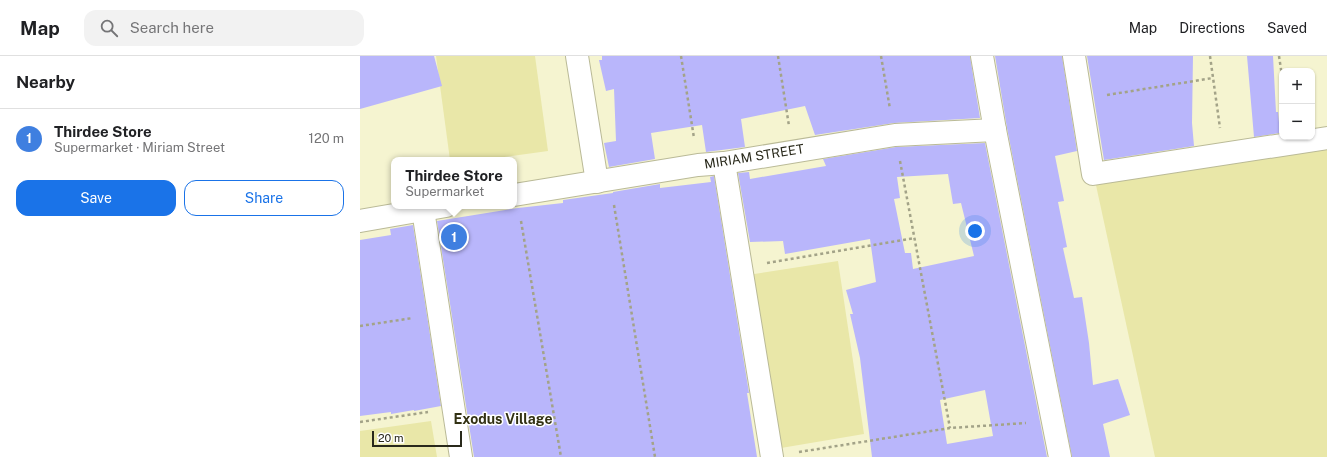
<!DOCTYPE html>
<meta charset="utf-8">
<style>
:root{--surface:#fff;--page:#f2f2f2;--text:#202124;--muted:#757577;--line:#e0e0e0;--accent:#1a73e8}
body{margin:0;font-family:"Public Sans",sans-serif;background:var(--page);color:var(--text)}
.controls{position:absolute;right:12px;top:12px;display:grid;overflow:hidden;border-radius:8px;box-shadow:0 1px 3px #0004}
.controls button{width:36px;height:36px;display:grid;place-items:center;padding:0;border:0;border-bottom:1px solid var(--line);background:var(--surface);color:var(--text);font:20px sans-serif}
.scale{position:absolute;left:12px;bottom:10px;width:90px;box-sizing:border-box;padding-left:4px;border:2px solid #29291b;border-top:0;font-size:11px;line-height:14px;white-space:nowrap;color:#29291b;-webkit-text-stroke:3px #fff;paint-order:stroke}
.you{position:absolute;left:615px;top:175px;width:14px;height:14px;margin:-10px;border:3px solid #fff;border-radius:50%;background:#1a73e8;box-shadow:0 0 0 6px #1a73e833}
.badge{display:grid;place-items:center;width:26px;height:26px;border-radius:50%;background:var(--accent);color:#fff;font-size:13px;font-weight:700}
.pin{position:absolute;translate:-50% -50%;border:2px solid #fff;box-shadow:0 1px 4px #0006}
.popup{position:absolute;left:31px;top:101px;width:126px;height:52px;box-sizing:border-box;display:grid;place-content:center;border-radius:8px;background:var(--surface);filter:drop-shadow(0 1px 3px #0005);font-size:13px;white-space:nowrap;color:var(--muted)}
.popup b{font-size:15px;color:var(--text)}
.popup::after{content:'';position:absolute;left:50%;top:100%;margin-left:-8px;border:8px solid transparent;border-top-color:var(--surface)}
.list{margin:0;padding:0;list-style:none}
h2{display:flex;justify-content:space-between;align-items:center;height:52px;margin:0;padding:0 16px;font-size:17px}
h2 small{font-size:13px;font-weight:400;color:var(--muted)}
.list li{display:grid;grid-template-columns:26px 1fr auto;gap:12px;align-items:center;box-sizing:border-box;height:60px;padding:0 16px;border-top:1px solid var(--line)}
.list b{display:block;font-size:15px;white-space:nowrap}
.list p{margin:0;font-size:13px;white-space:nowrap;color:var(--muted)}
.list em{font-size:13px;font-style:normal;color:var(--muted)}
.actions{display:flex;gap:8px;padding:12px 16px}
.actions a{flex:1;padding:9px 0;border:1px solid var(--accent);border-radius:12px;text-align:center;font-size:14px;color:var(--accent)}
.actions .main{background:var(--accent);color:#fff}
.icon{flex:none;width:22px;height:22px;fill:none;stroke:currentColor;stroke-width:2;stroke-linecap:round;stroke-linejoin:round}
.map{position:relative;flex:none;width:967px;height:401px;overflow:hidden}
header{display:flex;align-items:center;gap:24px;box-sizing:border-box;height:56px;padding:0 20px;background:var(--surface);border-bottom:1px solid var(--line)}
header strong{font-size:19px}
nav{display:flex;gap:22px;margin-inline-start:auto;font-size:14px}
.search{width:280px;height:36px;background:var(--page);display:flex;align-items:center;gap:10px;box-sizing:border-box;padding:0 14px;border-radius:12px;color:var(--muted);font-size:15px}
main{display:flex}
aside{flex:1;background:var(--surface)}
.map>svg:first-child{display:block}
</style>
<header>
<strong>Map</strong>
<div class="search"><svg class="icon" aria-label="search" viewBox="0 0 24 24"><circle cx="10" cy="10" r="6"/><path d="M15 15l6 6"/></svg>Search here</div>
<nav><a>Map</a><a>Directions</a><a>Saved</a></nav>
</header>
<main>
<aside>
<h2>Nearby<small></small></h2>
<ul class="list">
<li><span class="badge" style="background:#3f7fe0">1</span><div><b>Thirdee Store</b><p>Supermarket · Miriam Street</p></div><em>120 m</em></li>
</ul>
<div class="actions"><a class="main">Save</a><a>Share</a></div>
</aside>
<div class="map">
<svg width="967" height="401" viewBox="0 0 967 401">
<rect width="100%" height="100%" fill="#f5f4d0"/>
<g fill="#e9e7a8">
<polygon points="76,0 175,0 188,95 122,104 90,104"/>
<polygon points="967,91 967,401 795,401 734,120"/>
<polygon points="478,205 504,378 415,393 388,219"/>
<polygon points="71,365 77,401 0,401 0,375"/>
</g>
<g fill="#b9b6fb" fill-rule="evenodd">
<polygon points="0,0 74,0 82,30 0,53"/>
<polygon points="242,0 610,0 620,62 534,67 455,79 445,50 381,63 385,91 346,96 342,69 291,77 295,103 249,111 244,87 256,85 254,33 246,35 239,4 242,4"/>
<polygon points="635,0 702,0 717,95 695,100 704,145 698,146 707,191 703,192 714,242 722,241 729,287 733,329 758,323 770,359 743,368 750,401 712,401 647,72"/>
<polygon points="727,0 833,0 832,67 834,90 744,104"/>
<polygon points="887,0 913,0 916,56 918,56 920,77 894,81"/>
<path d="M625,87L687,401H512L500,302L490,258H493L486,234L516,226L510,183L425,198L423,185L390,186L378,117L389,116L390,123L466,110L463,103L536,91ZM588,118L593,148L601,147L614,200L553,213L551,197H545L534,143L540,142L537,121ZM625,334L633,380L587,388L580,344Z"/>
<polygon points="354,120 389,337 387,337 397,401 114,401 77,165 158,152 203,147 203,144 253,137 253,136 300,128 300,132 351,126 350,121"/>
<polygon points="53,169 81,350 54,355 54,354 31,358 31,356 0,360 0,184 31,179 30,173"/>
</g>
<g fill="none" stroke-linecap="round" stroke-linejoin="round">
<defs>
<g id="minor">
<polyline points="217,0 237,126"/>
<polyline points="622,0 635,74 700,401"/>
<polyline points="714,0 733,118 967,82"/>
<polyline points="364,107 412,401"/>
<polyline points="154,139 338,109 364,107 535,79 635,74"/>
<polyline points="63,154 101,401"/>
<polyline points="0,165 86,150"/>
</g>
</defs>
<use href="#minor" stroke="#baba97" stroke-width="24"/>
<g stroke="#a3a388" stroke-width="2.5" stroke-dasharray="3 3" stroke-linecap="butt">
<polyline points="321,0 334,82"/>
<polyline points="418,0 429,70"/>
<polyline points="521,0 530,53"/>
<polyline points="850,0 860,72"/>
<polyline points="919,0 922,20"/>
<polyline points="747,39 853,22"/>
<polyline points="540,105 590,372"/>
<polyline points="254,149 295,401"/>
<polyline points="161,165 201,401"/>
<polyline points="407,207 555,182"/>
<polyline points="0,270 53,262"/>
<polyline points="0,366 68,356"/>
<polyline points="439,396 590,372 666,367"/>
</g>
<use href="#minor" stroke="#fff" stroke-width="22"/>
</g>
<g text-anchor="middle" stroke-width="3" stroke-linejoin="round" paint-order="stroke">
<g font-size="13" fill="#29291b" stroke="#fff">
<text transform="translate(394 100) rotate(-9)" y="5">MIRIAM STREET</text>
</g>
<g font-size="14" font-weight="bold" fill="#323113" stroke="#fff">
<text x="143" y="368">Exodus Village</text>
</g>
</g>
</svg>
<div class="controls">
<button>+</button>
<button>−</button>
</div>
<div class="scale">20 m</div>
<div class="you"></div>
<div class="pin badge" style="left:94px;top:181px;background:#3f7fe0">1</div>
<div class="popup"><b>Thirdee Store</b>Supermarket</div>
</div>
</main>
